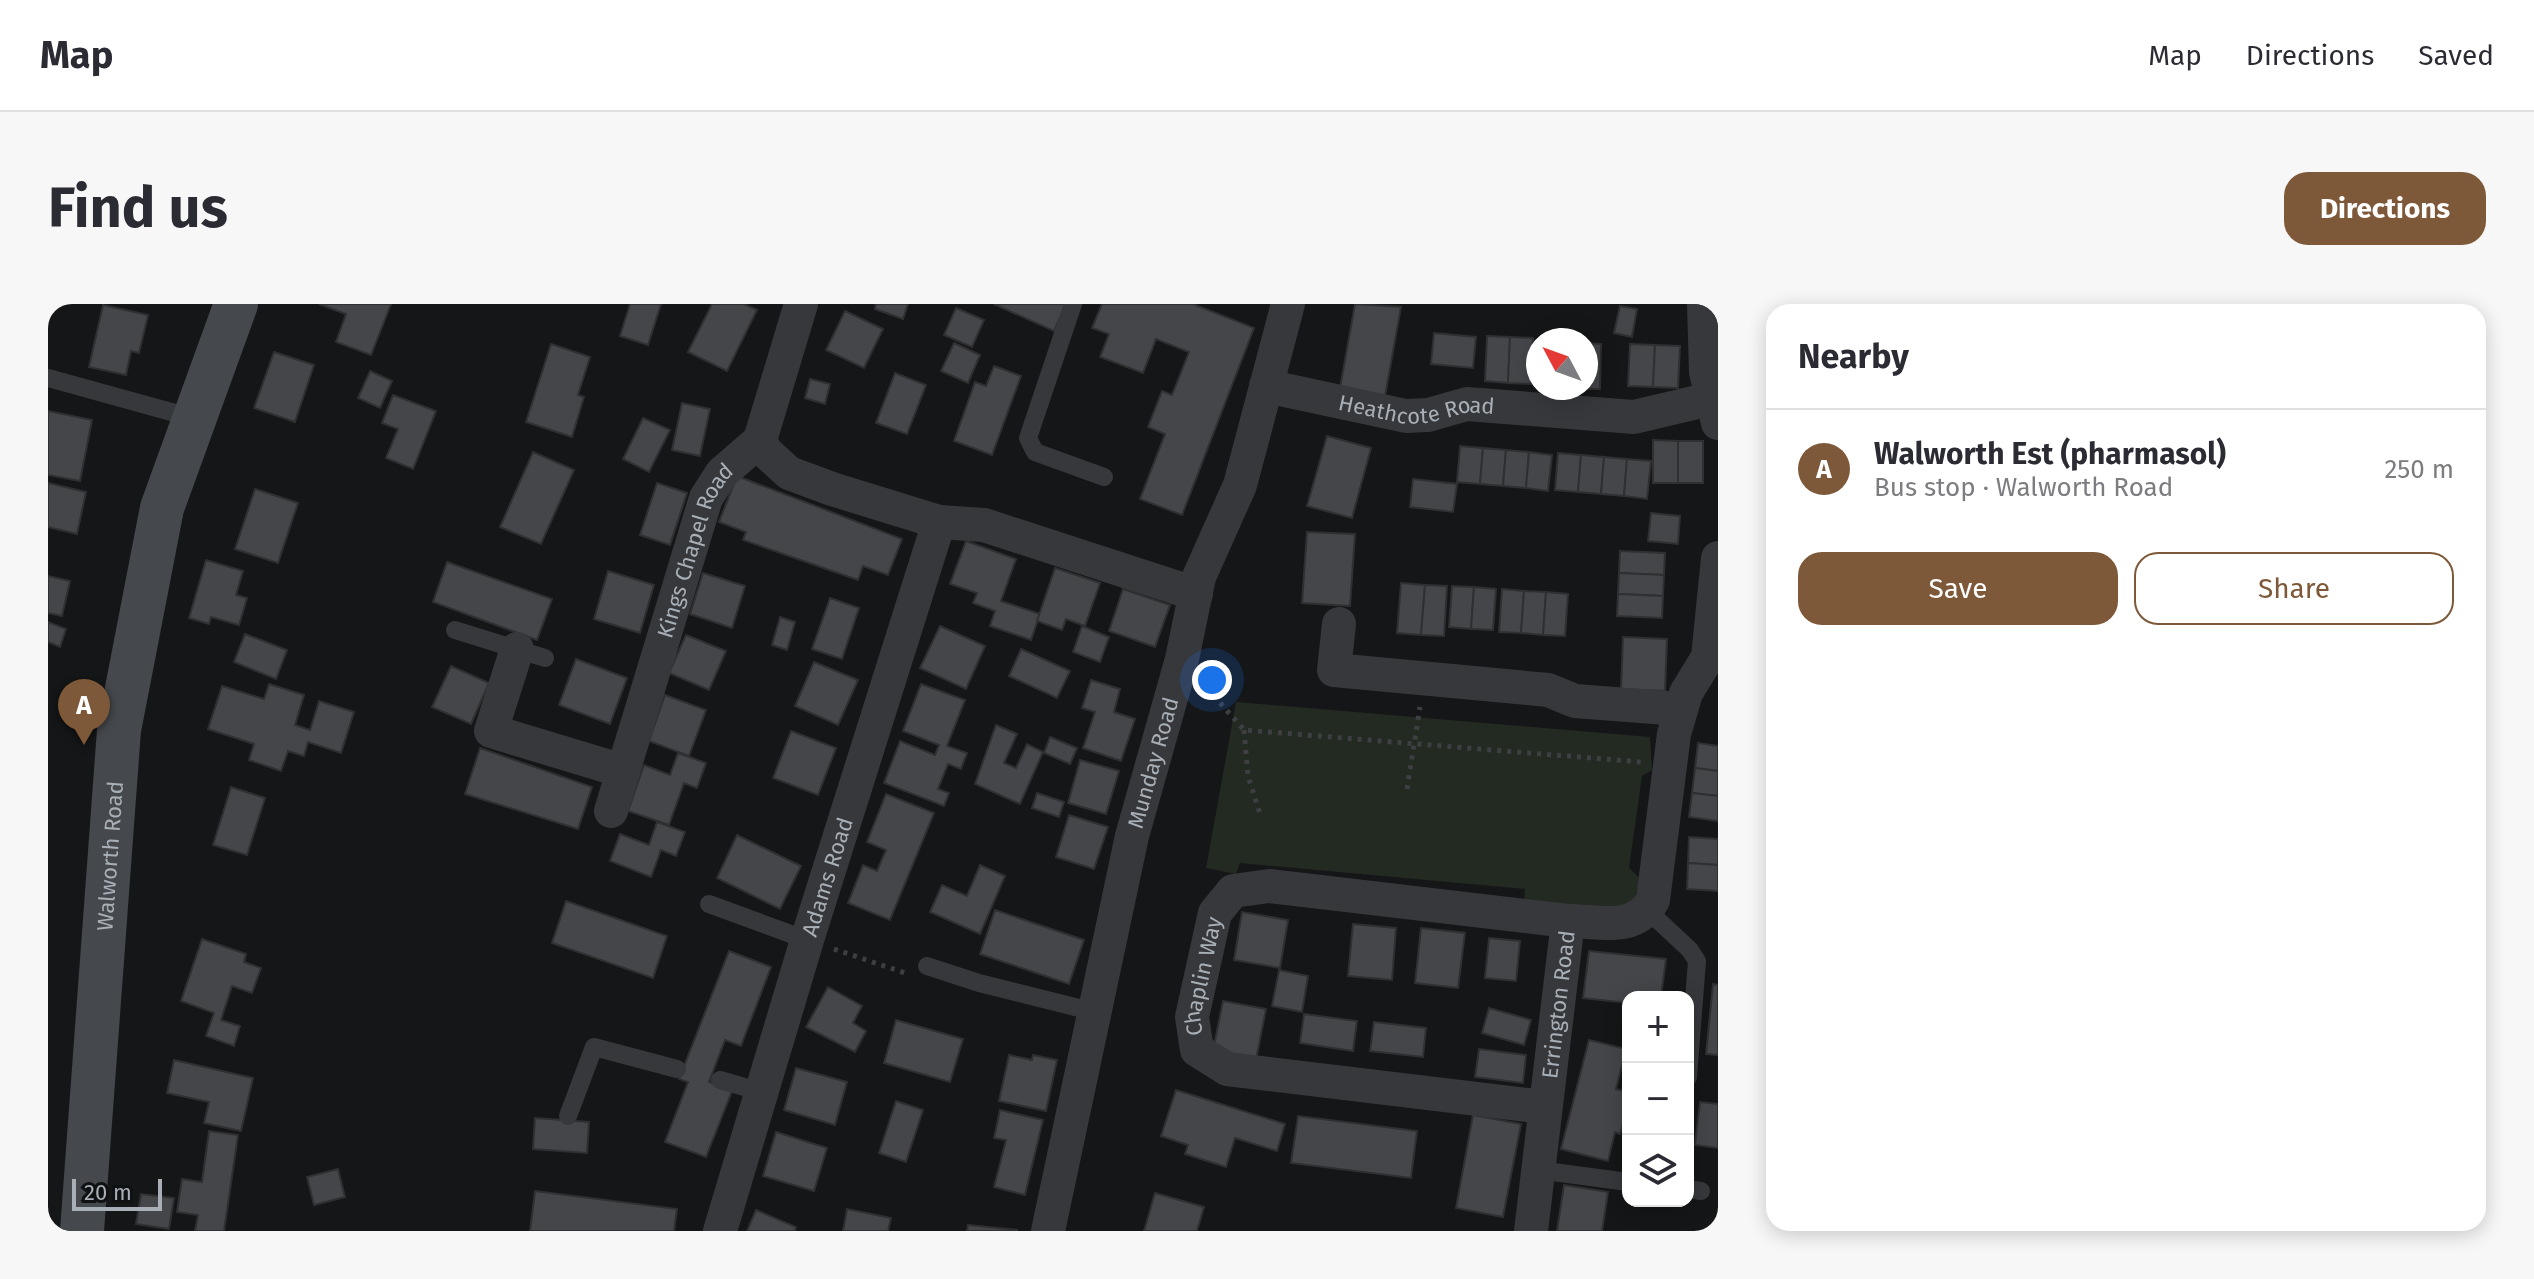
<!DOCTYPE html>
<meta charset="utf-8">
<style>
:root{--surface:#fff;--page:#f7f7f7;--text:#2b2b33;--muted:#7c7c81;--line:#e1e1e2;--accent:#7e5939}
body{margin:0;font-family:"Fira Sans",sans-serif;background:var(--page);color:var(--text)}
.controls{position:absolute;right:24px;bottom:24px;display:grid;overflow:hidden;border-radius:16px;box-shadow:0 4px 20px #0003}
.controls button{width:72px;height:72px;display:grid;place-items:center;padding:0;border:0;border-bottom:2px solid var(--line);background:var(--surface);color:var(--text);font:40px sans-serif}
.compass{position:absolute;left:1478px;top:24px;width:72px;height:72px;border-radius:50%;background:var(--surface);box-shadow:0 4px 20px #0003;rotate:311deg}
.scale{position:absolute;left:24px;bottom:20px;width:90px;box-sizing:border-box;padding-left:8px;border:4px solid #a8afb6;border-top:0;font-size:22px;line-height:28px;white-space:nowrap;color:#a8afb6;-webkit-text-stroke:6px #101112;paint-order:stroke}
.you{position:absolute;left:1164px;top:376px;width:28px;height:28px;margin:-20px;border:6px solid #fff;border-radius:50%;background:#1a73e8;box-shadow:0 0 0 12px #1a73e833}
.badge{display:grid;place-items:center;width:52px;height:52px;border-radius:50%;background:var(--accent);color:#fff;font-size:26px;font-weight:700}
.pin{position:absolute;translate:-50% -66px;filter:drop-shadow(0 2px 4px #0008)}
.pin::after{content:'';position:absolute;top:42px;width:28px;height:24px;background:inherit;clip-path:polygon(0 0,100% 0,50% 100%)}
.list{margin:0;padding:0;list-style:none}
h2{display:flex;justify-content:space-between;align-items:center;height:104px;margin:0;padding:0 32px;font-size:34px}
h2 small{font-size:26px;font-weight:400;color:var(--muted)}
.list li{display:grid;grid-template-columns:52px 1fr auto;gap:24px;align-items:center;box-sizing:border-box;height:120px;padding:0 32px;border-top:2px solid var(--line)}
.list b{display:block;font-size:30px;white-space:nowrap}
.list p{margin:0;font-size:26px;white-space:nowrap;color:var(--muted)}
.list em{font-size:26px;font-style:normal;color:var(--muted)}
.actions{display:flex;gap:16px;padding:24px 32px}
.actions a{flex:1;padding:18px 0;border:2px solid var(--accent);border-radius:24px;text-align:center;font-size:28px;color:var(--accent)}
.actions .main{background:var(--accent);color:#fff}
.icon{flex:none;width:44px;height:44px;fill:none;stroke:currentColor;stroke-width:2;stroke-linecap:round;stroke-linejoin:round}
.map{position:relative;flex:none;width:1670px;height:927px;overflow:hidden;border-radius:24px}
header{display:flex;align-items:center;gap:48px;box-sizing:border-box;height:112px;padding:0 40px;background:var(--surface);border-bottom:2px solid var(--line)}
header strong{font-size:38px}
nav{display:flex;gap:44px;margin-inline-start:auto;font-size:28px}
.intro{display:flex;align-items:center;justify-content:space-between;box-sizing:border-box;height:192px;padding:0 48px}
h1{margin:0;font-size:56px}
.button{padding:20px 36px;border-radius:24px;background:var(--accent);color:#fff;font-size:28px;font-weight:700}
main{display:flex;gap:48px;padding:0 48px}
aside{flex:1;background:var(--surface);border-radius:24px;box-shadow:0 4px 20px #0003}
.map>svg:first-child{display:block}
</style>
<header>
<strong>Map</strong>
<nav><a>Map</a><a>Directions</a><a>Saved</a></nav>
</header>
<div class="intro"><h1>Find us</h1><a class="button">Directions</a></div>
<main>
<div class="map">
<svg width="1670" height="927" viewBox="0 0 1670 927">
<rect width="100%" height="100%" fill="#151617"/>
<path fill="#222a22" d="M1188,398L1602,433L1604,466L1594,472L1581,564L1593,575C1588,593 1586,601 1567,605L1476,596L1477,585L1192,559L1188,570L1158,564Z"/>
<g fill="#44464a" stroke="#303033" stroke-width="2">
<polygon points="271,0 343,0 323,51 288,38 298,10"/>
<polygon points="582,0 613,0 600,41 572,32"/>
<polygon points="664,0 696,0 709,6 679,67 640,48"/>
<polygon points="828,0 860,0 855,15 827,5"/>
<polygon points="946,0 1018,0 1006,27"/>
<polygon points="1054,0 1145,0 1206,24 1134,211 1092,195 1117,130 1100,123 1114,87 1124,91 1141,48 1108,35 1095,69 1052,53 1061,30 1044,24"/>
<polygon points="1307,0 1353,3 1337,92 1292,84"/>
<polygon points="55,1 100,11 91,49 83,47 78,71 41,63"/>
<polygon points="1572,2 1589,5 1584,33 1566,29"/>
<polygon points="908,4 936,16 924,43 896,31"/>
<polygon points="797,7 835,25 816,64 778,46"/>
<polygon points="1386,29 1428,33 1425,64 1383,60"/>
<polygon points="1439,32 1462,33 1460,79 1437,77"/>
<polygon points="1462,33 1485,34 1483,80 1460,79"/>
<polygon points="906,39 932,51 920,79 893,67"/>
<polygon points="1538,39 1553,40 1552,85 1529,85 1538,84"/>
<polygon points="503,40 542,53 530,91 536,93 524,133 478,118"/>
<polygon points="1582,40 1607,41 1605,83 1580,82"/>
<polygon points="1607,41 1632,42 1630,84 1605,83"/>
<polygon points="226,48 266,61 247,118 206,104"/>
<polygon points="946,62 973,72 944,151 906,137 927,78 938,82"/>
<polygon points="322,67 344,77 332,104 310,94"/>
<polygon points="847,69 878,81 859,130 828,119"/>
<polygon points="762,75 782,80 777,100 757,94"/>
<polygon points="345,91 388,107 365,165 338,154 350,125 334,119"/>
<polygon points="634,99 662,105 652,152 624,146"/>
<polygon points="0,107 44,116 32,177 0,171"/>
<polygon points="595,114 622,126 601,168 575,155"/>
<polygon points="1279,132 1323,144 1304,214 1259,202"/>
<polygon points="1605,136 1630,137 1630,179 1605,179"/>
<rect x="1630" y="137" width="25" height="42"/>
<polygon points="1412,142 1435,144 1432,180 1409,178"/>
<polygon points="1435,144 1458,146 1455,182 1432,180"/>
<polygon points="1458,146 1481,148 1478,184 1455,182"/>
<polygon points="485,148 526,166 493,240 452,223"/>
<polygon points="1481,148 1504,151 1500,187 1478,184"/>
<polygon points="1510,149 1533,151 1530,188 1507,186"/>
<polygon points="1533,151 1556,153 1553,190 1530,188"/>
<polygon points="1556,153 1579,155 1576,192 1553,190"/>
<polygon points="1579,155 1603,157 1599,195 1576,192"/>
<polygon points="689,172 854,235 840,271 815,262 810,276 695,236 698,228 671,218"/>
<polygon points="1365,175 1409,180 1405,208 1362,203"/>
<polygon points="0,179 38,188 29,230 0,223"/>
<polygon points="609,179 639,189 622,241 592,231"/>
<polygon points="207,185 250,199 230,259 187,245"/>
<polygon points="1603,209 1632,212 1630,240 1600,237"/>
<polygon points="1259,228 1307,230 1302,302 1254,299"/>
<polygon points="918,237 968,255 953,297 992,310 983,336 942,322 947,307 925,299 929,289 902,280"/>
<polygon points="1572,247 1617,249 1616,271 1571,269"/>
<polygon points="158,256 195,267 188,291 199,294 191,321 163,313 161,320 141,314"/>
<polygon points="399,258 504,295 489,336 385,298"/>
<polygon points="1007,264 1052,279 1037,322 1018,315 1014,326 989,317"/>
<polygon points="560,267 606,281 592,329 546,315"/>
<polygon points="655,269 697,282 684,324 642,310"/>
<polygon points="1571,269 1616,271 1615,292 1570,290"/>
<polygon points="0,272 22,277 14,312 0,309"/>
<polygon points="1353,279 1377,281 1373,331 1349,329"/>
<polygon points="1377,281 1399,282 1396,332 1373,331"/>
<polygon points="1404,282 1426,283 1423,325 1401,323"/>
<polygon points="1426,283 1448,285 1445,326 1423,325"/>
<polygon points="1075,285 1122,301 1107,343 1061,327"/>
<polygon points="1454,285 1476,287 1473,329 1451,328"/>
<polygon points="1476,287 1498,288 1495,331 1473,329"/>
<polygon points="1498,288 1520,290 1517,332 1495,331"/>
<polygon points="1570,290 1615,292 1614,314 1569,312"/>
<polygon points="782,294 811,304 794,355 764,345"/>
<polygon points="732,313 747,318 739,346 724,341"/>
<polygon points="0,318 18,325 12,343 0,338"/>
<polygon points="892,322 937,342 918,385 872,364"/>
<polygon points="1034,322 1061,333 1052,358 1025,348"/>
<polygon points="197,330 239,346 228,375 186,358"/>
<polygon points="638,331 678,347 661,386 621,369"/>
<polygon points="1575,333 1619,335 1617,387 1573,385"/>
<polygon points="973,345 1022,367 1009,394 961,372"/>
<polygon points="528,355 579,374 562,420 511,401"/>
<polygon points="766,358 810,376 790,421 747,402"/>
<polygon points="403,362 441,379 423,420 384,403"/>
<polygon points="1043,376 1072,385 1066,408 1087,415 1073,457 1035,444 1047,408 1034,404"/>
<polygon points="221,380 256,391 247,421 262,426 271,397 306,408 293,449 260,438 256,452 240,447 233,467 201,456 206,440 160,425 174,382 216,395"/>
<polygon points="873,380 917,396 899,442 919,449 913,465 900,460 890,485 901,489 896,502 836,479 852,437 887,451 891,441 855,427"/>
<polygon points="617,391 658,406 641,452 601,437"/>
<polygon points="948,421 969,430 956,459 968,464 979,440 995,448 972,500 927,480"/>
<polygon points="743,427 788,444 770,491 725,474"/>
<polygon points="1002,433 1029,444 1022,460 996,449"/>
<polygon points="1650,439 1670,442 1670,467 1647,464"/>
<polygon points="432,444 544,483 530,525 417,490"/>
<polygon points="630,449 658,459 649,484 636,479 621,521 580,507 596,461 622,471"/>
<polygon points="1032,456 1071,467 1058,510 1020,499"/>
<polygon points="1647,464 1670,467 1670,492 1644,489"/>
<polygon points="183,483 217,494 199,551 165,541"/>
<polygon points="989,489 1016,498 1011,513 984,504"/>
<polygon points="1644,489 1670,492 1670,517 1641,513"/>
<polygon points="838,490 886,509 842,616 800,599 815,561 829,567 838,546 819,538"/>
<polygon points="1021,511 1060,523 1046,565 1008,553"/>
<polygon points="609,518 637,528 628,552 613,546 603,573 562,557 572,530 601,541"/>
<polygon points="689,531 753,562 732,605 669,574"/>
<polygon points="1641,533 1670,535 1670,561 1640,559"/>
<polygon points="1640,559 1670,561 1670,587 1639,585"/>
<polygon points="932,561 957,572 932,630 882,608 894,581 919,592"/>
<polygon points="518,597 619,632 605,674 504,639"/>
<polygon points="947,606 1036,636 1021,680 932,650"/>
<polygon points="1194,608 1240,616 1232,664 1186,656"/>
<polygon points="1305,620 1348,624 1344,676 1300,672"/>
<polygon points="1373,624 1417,629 1410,684 1367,679"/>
<polygon points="1441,634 1472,637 1468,677 1437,674"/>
<polygon points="154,635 198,650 196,658 213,664 204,689 184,682 173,716 192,722 186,742 158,732 166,709 133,697"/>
<polygon points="681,647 723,663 693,742 677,736 661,778 684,787 658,853 617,838 640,778 631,775"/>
<polygon points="1541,647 1618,655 1613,693 1580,693 1580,699 1535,694"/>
<polygon points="1231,666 1260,672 1254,708 1224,702"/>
<polygon points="1665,680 1670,681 1670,751 1658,750"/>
<polygon points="780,683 814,702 805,719 818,727 807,748 758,723"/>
<polygon points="1175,697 1218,705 1208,756 1165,747"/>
<polygon points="1441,704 1483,716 1476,741 1434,729"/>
<polygon points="1256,710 1309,717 1305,747 1252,739"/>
<polygon points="848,716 915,735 902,778 836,759"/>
<polygon points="1326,718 1378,724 1375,753 1322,747"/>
<polygon points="1541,736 1578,745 1568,785 1580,788 1580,801 1572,830 1567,828 1560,857 1513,845"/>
<polygon points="1431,745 1478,751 1475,779 1427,773"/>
<polygon points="961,751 984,756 985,751 1009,756 998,807 951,797"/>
<polygon points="126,756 205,774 193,827 156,819 161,798 119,789"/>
<polygon points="748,764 799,778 787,821 736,806"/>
<polygon points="1128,786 1237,820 1229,847 1187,834 1178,863 1137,850 1140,841 1113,832"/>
<polygon points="848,797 875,806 858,858 831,849"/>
<polygon points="1652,798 1670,800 1670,844 1647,841"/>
<polygon points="952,806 995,816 977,891 946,883 958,836 946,834"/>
<polygon points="1425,811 1473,820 1455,913 1408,904"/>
<polygon points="1250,812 1369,827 1363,874 1243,859"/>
<polygon points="487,814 541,818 539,849 485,845"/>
<polygon points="161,827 190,831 176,927 147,927 150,911 129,908 134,875 154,878"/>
<polygon points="728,828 779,844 766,887 715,872"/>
<polygon points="290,865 297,893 266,901 259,873"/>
<polygon points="1516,881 1560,888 1554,927 1509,927"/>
<polygon points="487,887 629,905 626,927 482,927"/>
<polygon points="1107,889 1156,903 1149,927 1096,927"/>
<polygon points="93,890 126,894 121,925 88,920"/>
<polygon points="799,905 843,914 840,927 795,927"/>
<polygon points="708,906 748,923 747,927 699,927"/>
<polygon points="920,921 969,926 969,927 919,927"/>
</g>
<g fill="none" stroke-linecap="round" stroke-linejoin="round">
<g stroke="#3d3f43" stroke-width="5" stroke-dasharray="4 6" stroke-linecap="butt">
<polyline points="1159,384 1196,426 1593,458"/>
<polyline points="1196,426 1200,472 1213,513"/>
<polyline points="1359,485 1372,403"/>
<polyline points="786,645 860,670"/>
</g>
<g stroke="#37383c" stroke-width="18">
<polyline points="1025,0 980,134 987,148 1056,173"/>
<polyline points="0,74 145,114"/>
<polyline points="407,326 497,354"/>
<polyline points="661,600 759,636"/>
<polyline points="1599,606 1642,646 1649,657 1640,773"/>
<polyline points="879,662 931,679 1047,708"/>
<polyline points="672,776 714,788"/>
<polyline points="520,812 546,743 629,765"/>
<polyline points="1490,866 1580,878"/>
<polyline points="1640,885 1653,887"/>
</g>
<g stroke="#37383c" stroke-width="34">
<polyline points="1656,0 1658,68 1670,119"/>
<path id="s1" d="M1218,82L1358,112L1380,111L1419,100L1586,113L1662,95"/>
<polyline points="712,136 718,148 741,169 784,185 891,218 936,221 1148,290"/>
<polyline points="1291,320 1286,366 1500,386 1527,397 1632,405"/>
<polyline points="469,345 443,427 575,467"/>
<path id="s2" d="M563,507L658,194L674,169L712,136L753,0"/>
<path id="s3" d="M1496,803L1179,765L1149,746L1144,713L1167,609L1185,587L1221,582L1520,617"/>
<path id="s4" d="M672,927L759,636L891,218"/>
<path id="s5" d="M1000,927L1084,532L1134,355L1151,273L1192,181L1240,0"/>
<path id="s6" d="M1483,927L1520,617C1551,617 1587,629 1605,596L1626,430L1638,389L1660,353L1670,254"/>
</g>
<path stroke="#45484c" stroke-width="44" id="s7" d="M34,927L71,426L114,204L188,0"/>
</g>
<g text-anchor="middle" stroke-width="6" stroke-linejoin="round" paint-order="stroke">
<g font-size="22" fill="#a8afb6" stroke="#101112">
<text dy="8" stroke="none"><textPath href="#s1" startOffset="154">Heathcote Road</textPath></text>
<text dy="8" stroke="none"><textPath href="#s2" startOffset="274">Kings Chapel Road</textPath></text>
<text dy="8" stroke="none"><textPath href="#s5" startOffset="480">Munday Road</textPath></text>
<text dy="8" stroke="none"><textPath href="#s7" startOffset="376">Walworth Road</textPath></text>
<text dy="8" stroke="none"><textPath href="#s4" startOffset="370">Adams Road</textPath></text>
<text dy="8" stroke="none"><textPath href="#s3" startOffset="430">Chaplin Way</textPath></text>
<text dy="8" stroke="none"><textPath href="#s6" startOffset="228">Errington Road</textPath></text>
</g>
</g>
</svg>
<div class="controls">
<button>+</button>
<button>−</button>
<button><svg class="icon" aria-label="layers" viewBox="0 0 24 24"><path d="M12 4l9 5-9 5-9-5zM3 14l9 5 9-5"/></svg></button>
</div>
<svg class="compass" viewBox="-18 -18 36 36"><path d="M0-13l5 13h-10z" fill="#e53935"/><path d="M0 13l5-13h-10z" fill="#7c7c81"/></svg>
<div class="scale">20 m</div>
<div class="you"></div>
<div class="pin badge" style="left:36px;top:441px">A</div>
</div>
<aside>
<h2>Nearby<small></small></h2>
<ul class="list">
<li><span class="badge">A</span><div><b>Walworth Est (pharmasol)</b><p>Bus stop · Walworth Road</p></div><em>250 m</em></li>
</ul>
<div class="actions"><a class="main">Save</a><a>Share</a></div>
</aside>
</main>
